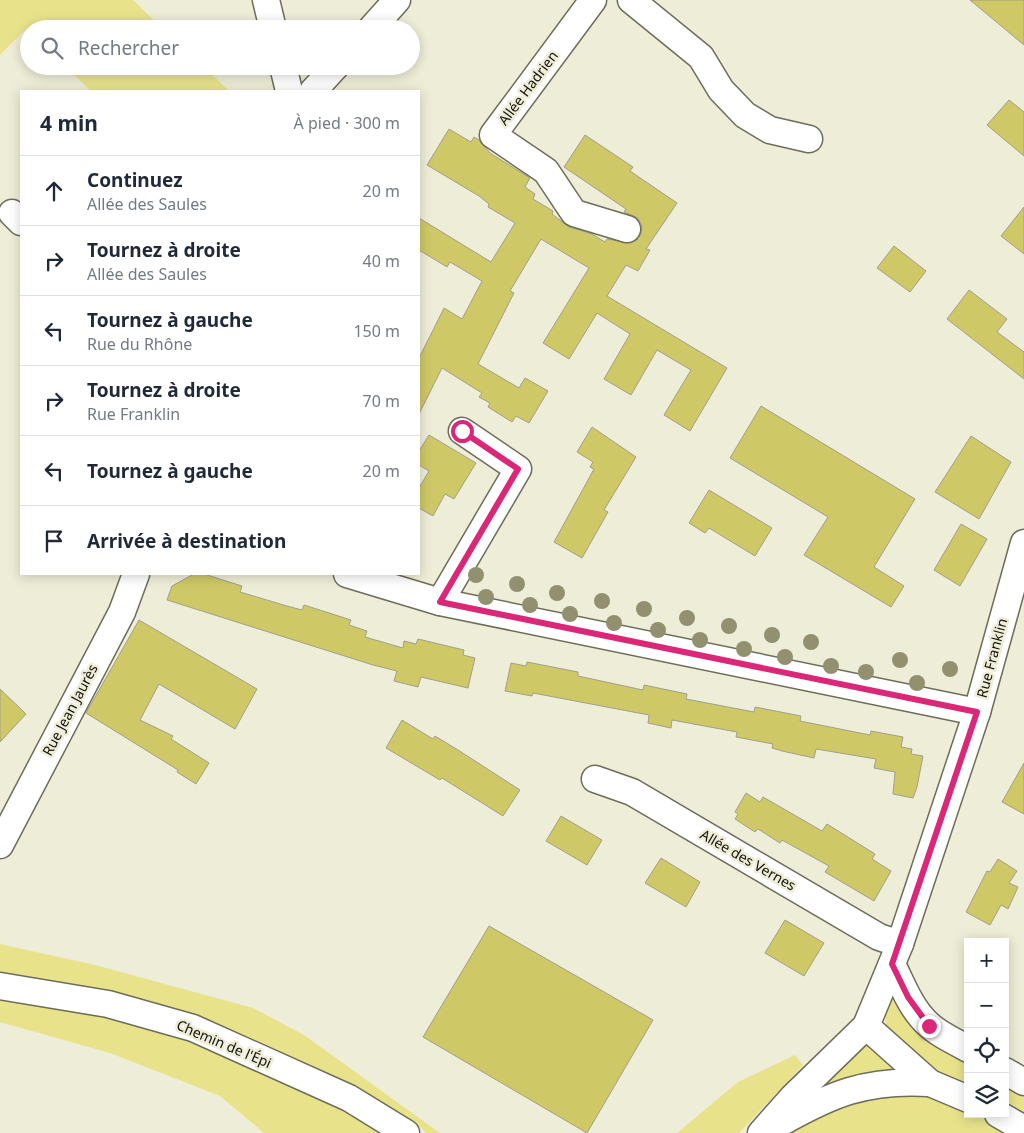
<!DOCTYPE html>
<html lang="fr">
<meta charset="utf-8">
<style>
:root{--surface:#fff;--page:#f6f6f7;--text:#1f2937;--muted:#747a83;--line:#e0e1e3}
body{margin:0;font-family:"Noto Sans",sans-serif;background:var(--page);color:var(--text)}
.controls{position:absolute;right:15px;bottom:15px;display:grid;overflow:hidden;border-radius:0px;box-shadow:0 2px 12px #0003}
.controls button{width:45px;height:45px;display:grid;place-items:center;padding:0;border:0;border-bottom:1px solid var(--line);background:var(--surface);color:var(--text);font:25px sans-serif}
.stop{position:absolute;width:15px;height:15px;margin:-11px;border:4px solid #db2777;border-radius:50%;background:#fff}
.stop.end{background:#db2777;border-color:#fff;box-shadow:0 1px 5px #0008}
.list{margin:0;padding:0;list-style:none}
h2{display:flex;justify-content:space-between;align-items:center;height:65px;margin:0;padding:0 20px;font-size:21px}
h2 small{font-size:16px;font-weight:400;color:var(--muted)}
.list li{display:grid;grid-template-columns:32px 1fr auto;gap:15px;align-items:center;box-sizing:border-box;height:70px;padding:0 20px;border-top:1px solid var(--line)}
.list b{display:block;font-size:19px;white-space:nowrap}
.list p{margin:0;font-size:16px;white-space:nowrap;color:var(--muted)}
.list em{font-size:16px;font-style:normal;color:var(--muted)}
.icon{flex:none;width:28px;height:28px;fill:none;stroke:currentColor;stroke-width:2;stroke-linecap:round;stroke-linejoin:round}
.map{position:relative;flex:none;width:1024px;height:1133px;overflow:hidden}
.search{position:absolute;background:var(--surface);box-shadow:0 2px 12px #0003;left:20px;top:20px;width:400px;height:55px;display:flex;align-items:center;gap:12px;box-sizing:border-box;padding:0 18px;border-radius:28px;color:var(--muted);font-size:19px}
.panel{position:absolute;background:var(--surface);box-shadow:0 2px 12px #0003;left:20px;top:90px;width:400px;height:485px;border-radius:0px}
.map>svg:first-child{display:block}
</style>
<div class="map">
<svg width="1024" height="1133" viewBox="0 0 1024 1133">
<rect width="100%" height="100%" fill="#eeedd7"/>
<g fill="#e8e38b">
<polygon points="0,0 133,0 163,29 29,29 29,32 26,29 0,55"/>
<polygon points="65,66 203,66 229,91 91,91"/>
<polygon points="0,944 95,965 253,1008 304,1035 440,1133 426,1133 418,1125 355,1086 235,1035 0,978"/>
<polygon points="0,994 166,1026 341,1104 387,1133 264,1133 220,1096 110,1053 0,1022"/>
<path d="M896,995L968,1056V1088C939,1073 856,1039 896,995Z"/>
<polygon points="865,1043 913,1073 809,1091"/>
<polygon points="795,1055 803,1065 739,1133 677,1133 738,1082"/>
<polygon points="1005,1077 1024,1089 1024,1117 1005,1107"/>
<polygon points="884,1092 924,1094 968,1108 968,1114 981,1114 1015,1133 791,1133 822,1112"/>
</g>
<g fill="#cec867" stroke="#a1a08b">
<polygon points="970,0 1024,0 1024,45"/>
<polygon points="1009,100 1024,112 1024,156 987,125"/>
<polygon points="449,129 471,142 474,137 479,140 490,153 530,178 525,187 535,194 533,199 553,211 552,214 569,227 592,234 605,242 607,239 631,243 637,240 641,234 642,226 638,218 624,212 626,209 564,167 585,135 633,167 630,171 677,203 646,249 650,250 638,271 626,265 607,296 727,368 690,431 664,415 691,370 657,350 631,395 604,379 630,334 597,313 569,359 543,343 589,268 541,239 510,291 514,293 478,364 519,388 525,378 548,391 529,423 516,416 512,422 488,407 490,403 479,397 482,393 442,368 419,414 419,358 444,308 462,319 482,281 450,262 447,267 419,250 419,218 491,262 515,223 488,207 489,204 479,196 427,165"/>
<polygon points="1024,207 1024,254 1001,236"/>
<polygon points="894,246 926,271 910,292 877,268"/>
<polygon points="969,290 1007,319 997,332 1024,352 1024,379 947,319"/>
<polygon points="761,406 915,499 874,567 904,586 891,607 804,555 828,517 730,458"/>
<polygon points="592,427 636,457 604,510 608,512 582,558 554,542 594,469 590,467 593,462 577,452"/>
<polygon points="429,435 476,463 454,499 445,494 433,516 419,508 419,488 429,471 419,465 419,451"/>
<polygon points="971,436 1011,462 979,519 935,492"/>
<polygon points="709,490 772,528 755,556 709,528 705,533 689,523"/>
<polygon points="961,524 987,539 960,586 934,570"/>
<polygon points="194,574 204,574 242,586 240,592 287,606 302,610 304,605 351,620 349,625 367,631 365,637 403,648 404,641 416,644 418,639 464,650 463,655 475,658 468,688 421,677 418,687 394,681 397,671 373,665 167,600 172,586"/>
<polygon points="139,620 257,689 235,729 159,684 140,720 173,736 171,739 209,763 196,784 177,772 178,770 86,713"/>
<polygon points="527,662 578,672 578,676 643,690 644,685 687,694 686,699 754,712 755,707 801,716 800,721 870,735 871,731 903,737 901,747 912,749 911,754 923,756 917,787 913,798 893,794 895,772 874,768 876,759 816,749 814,758 782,751 772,748 773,744 736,737 737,732 672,720 671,728 648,723 649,715 533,693 532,696 505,691 511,663 526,666"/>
<polygon points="0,689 26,714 0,742"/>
<polygon points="402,720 433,739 435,736 458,750 520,790 503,816 442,778 440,780 386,748"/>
<polygon points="1024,763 1024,814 1002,802"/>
<polygon points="746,793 760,802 763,797 822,831 827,824 875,854 872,859 891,871 874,901 825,872 829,866 782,840 780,843 758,829 755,832 735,819 738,814 735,812"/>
<polygon points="561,816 602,840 587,865 546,841"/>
<polygon points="661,858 700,882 686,907 645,883"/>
<polygon points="998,859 1017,871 1009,883 1018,887 1008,909 1001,905 990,925 966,912 987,871 990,872"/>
<polygon points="785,920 824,943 804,976 765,953"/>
<polygon points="489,926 653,1020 587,1133 423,1037"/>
</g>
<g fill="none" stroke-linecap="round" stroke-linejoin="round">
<defs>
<g id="minor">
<polyline points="266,0 273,29"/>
<polyline points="593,0 493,135 546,171 574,213 627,229"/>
<polyline points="631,0 701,57 721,90 745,115 770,130 809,139"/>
<polyline points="371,29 397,0"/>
<polyline points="283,66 289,91"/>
<polyline points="313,91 336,66"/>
<polyline points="12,213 21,222"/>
<polyline points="347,574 440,602 977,712"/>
<polyline points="440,602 518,469 462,431"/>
<polyline points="595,779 632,792 879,937 900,944"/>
<polyline points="0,845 122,612 136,574"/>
<path d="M892,964C902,984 911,1009 928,1024C939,1035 955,1041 968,1049"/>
<polyline points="0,986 108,1004 193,1028 349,1098 406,1133"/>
<polyline points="866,1026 930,1083 968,1099"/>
<polyline points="1005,1071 1024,1082"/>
<polyline points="998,1114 1024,1129"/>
<path d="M777,1125C831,1094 866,1079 930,1083"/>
<polyline points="761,1133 792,1098 866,1026 900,944 977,712 1024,543"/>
</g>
</defs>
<use href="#minor" stroke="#6d6d59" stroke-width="29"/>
<use href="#minor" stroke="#fff" stroke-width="26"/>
</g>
<g fill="#92906f">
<circle cx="476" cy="575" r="8"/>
<circle cx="517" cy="584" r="8"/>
<circle cx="557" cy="593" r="8"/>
<circle cx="486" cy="597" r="8"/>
<circle cx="602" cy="601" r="8"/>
<circle cx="530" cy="605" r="8"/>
<circle cx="644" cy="609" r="8"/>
<circle cx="570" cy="614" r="8"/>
<circle cx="687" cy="618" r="8"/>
<circle cx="614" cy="623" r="8"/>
<circle cx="729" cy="626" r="8"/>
<circle cx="658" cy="630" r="8"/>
<circle cx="772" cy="635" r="8"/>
<circle cx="700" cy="640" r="8"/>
<circle cx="811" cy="642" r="8"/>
<circle cx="744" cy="649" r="8"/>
<circle cx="785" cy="657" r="8"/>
<circle cx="900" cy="660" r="8"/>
<circle cx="831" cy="666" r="8"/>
<circle cx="950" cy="669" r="8"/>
<circle cx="866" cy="672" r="8"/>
<circle cx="917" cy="683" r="8"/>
</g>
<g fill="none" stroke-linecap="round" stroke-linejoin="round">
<polyline stroke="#db2777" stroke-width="6" points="462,431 518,469 440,602 977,712 892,964 908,997 929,1026"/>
</g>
<g text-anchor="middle" stroke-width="5" stroke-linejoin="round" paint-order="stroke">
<g font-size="14" fill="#13120b" stroke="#eeedd7">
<text transform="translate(528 88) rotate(-53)" y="5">Allée Hadrien</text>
<text transform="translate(992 658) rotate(-75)" y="5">Rue Franklin</text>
<text transform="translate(70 710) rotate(-62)" y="5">Rue Jean Jaurès</text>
<text transform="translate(748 860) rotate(30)" y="5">Allée des Vernes</text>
<text transform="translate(224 1044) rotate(23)" y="5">Chemin de l'Épi</text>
</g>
</g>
</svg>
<div class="controls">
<button>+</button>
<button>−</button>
<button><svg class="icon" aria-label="locate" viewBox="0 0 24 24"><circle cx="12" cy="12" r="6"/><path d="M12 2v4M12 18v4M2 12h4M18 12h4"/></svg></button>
<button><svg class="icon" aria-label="layers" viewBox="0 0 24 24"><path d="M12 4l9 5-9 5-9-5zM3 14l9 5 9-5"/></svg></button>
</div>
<div class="stop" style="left:462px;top:431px"></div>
<div class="stop end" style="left:929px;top:1026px"></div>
<div class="search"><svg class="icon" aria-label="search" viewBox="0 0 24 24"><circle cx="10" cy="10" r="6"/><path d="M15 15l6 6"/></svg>Rechercher</div>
<section class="panel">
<h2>4 min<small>À pied · 300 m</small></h2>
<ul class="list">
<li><svg class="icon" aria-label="ahead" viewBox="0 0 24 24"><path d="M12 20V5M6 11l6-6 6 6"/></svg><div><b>Continuez</b><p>Allée des Saules</p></div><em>20 m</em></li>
<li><svg class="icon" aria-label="right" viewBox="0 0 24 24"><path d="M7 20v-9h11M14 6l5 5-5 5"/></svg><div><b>Tournez à droite</b><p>Allée des Saules</p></div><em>40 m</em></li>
<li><svg class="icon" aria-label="left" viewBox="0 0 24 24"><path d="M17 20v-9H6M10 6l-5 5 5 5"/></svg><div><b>Tournez à gauche</b><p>Rue du Rhône</p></div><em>150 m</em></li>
<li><svg class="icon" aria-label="right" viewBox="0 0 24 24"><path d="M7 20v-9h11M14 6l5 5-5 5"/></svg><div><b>Tournez à droite</b><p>Rue Franklin</p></div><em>70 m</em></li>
<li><svg class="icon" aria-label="left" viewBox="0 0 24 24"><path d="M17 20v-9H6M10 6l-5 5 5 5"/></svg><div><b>Tournez à gauche</b></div><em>20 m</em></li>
<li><svg class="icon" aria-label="arrive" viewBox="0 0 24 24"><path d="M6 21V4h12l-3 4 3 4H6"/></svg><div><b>Arrivée à destination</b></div></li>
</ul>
</section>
</div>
